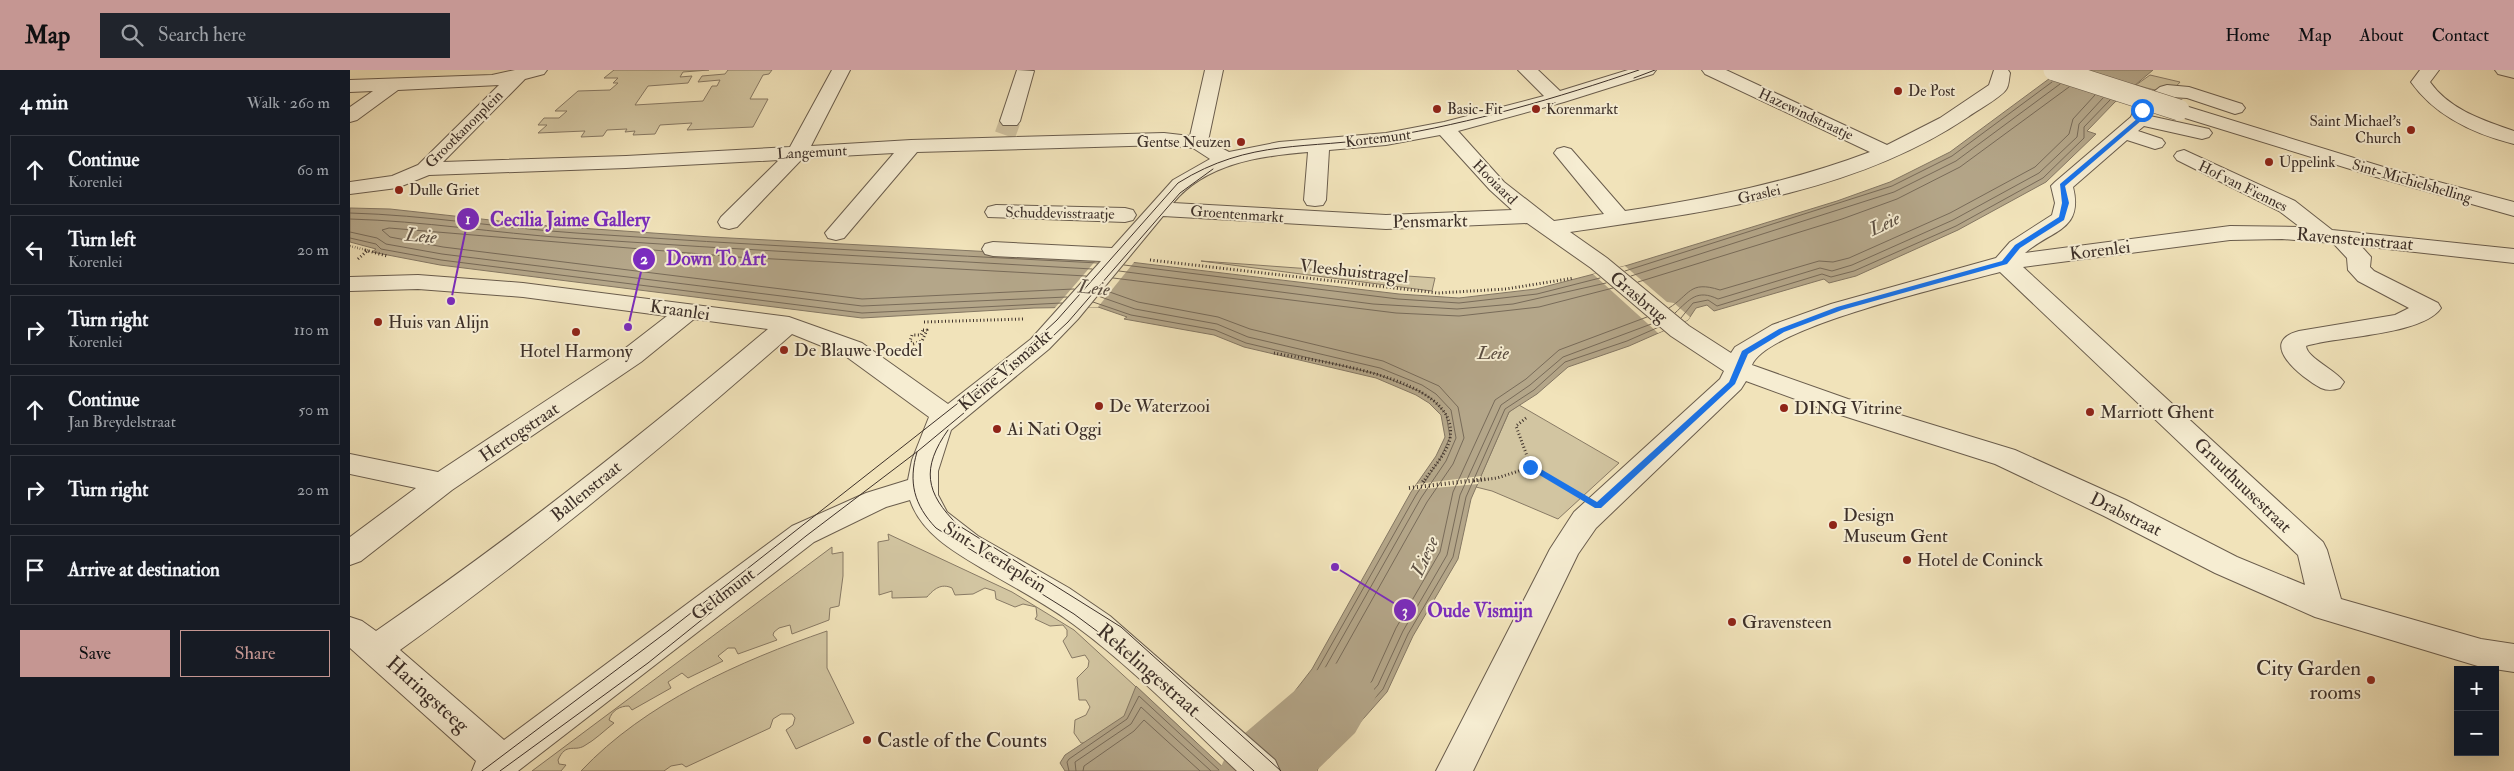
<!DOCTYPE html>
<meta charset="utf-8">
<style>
:root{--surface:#171b24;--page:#20242c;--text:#f1f3f6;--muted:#9ea1a6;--line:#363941;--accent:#c59692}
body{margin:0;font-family:"IM FELL Double Pica",serif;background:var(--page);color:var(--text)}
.controls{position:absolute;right:15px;bottom:15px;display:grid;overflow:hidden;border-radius:0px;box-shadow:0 5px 20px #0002}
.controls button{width:45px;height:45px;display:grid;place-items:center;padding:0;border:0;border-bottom:1px solid var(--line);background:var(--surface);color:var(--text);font:25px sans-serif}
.stop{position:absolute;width:15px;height:15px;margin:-11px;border:4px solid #1a73e8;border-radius:50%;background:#fff}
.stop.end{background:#1a73e8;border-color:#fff;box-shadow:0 1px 5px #0008}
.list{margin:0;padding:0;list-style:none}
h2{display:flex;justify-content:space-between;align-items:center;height:65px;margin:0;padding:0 20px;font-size:21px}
h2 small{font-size:16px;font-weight:400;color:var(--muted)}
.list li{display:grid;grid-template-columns:32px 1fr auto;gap:15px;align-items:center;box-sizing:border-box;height:70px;margin:0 10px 10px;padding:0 10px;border:1px solid var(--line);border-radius:0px}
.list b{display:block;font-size:19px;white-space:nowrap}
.list p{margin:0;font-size:16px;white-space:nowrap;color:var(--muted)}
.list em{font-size:16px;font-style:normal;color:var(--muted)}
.actions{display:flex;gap:10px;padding:15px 20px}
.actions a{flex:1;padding:11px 0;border:1px solid var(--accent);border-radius:0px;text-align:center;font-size:18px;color:var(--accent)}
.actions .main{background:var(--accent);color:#111}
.icon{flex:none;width:28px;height:28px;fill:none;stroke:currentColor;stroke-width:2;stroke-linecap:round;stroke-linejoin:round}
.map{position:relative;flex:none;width:2164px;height:701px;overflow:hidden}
header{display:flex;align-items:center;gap:30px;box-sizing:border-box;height:70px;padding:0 25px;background:var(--accent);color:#111}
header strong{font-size:24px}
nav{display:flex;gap:28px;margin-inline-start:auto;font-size:18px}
.search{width:350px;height:45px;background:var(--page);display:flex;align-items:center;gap:12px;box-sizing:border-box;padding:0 18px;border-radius:0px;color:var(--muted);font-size:19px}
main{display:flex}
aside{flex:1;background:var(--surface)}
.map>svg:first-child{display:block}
</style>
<header>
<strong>Map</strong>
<div class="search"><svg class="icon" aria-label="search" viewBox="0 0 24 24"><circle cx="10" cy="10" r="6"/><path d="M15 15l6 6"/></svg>Search here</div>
<nav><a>Home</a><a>Map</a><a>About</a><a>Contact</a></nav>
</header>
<main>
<aside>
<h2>4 min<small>Walk · 260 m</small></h2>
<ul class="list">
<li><svg class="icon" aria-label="ahead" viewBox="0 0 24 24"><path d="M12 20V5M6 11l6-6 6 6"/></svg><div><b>Continue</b><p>Korenlei</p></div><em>60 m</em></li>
<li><svg class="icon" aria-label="left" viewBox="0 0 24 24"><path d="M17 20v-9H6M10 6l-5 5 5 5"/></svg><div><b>Turn left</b><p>Korenlei</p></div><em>20 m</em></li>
<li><svg class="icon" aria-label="right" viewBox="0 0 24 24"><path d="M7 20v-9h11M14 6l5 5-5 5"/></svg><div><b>Turn right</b><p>Korenlei</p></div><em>110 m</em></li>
<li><svg class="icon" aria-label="ahead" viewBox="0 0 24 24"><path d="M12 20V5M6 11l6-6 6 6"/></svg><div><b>Continue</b><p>Jan Breydelstraat</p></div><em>50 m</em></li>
<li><svg class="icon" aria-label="right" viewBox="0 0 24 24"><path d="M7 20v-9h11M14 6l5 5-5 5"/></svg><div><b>Turn right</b></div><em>20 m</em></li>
<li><svg class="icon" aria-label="arrive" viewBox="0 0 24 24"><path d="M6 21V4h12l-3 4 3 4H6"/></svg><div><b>Arrive at destination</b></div></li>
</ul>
<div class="actions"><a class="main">Save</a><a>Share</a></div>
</aside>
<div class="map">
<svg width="2164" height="701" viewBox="0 0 2164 701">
<rect width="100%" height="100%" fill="#f1e3ba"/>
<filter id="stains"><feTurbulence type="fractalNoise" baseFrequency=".004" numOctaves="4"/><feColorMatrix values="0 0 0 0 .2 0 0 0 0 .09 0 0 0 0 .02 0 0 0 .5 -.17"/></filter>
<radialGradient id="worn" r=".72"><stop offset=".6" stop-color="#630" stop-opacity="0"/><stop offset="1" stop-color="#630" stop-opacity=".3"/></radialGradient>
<g fill="#d2c5a1" stroke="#887a65">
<polygon points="264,0 359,0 333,2 330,7 342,6 338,13 298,16 285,35 353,31 362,16 367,16 370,10 348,12 352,6 375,4 378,0 422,0 419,4 413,5 400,29 418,29 403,57 337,60 342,53 310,55 305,64 283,65 285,61 275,62 277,59 257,60 253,66 231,67 235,61 188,63 197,55 188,55 194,48 209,48 217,41 205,41 228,21 260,20 268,13 263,13 268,8 254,8"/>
<path d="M1800,5L1830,12C1819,27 1802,19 1786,15Z"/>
<polygon points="851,191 1085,208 1082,221"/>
<polygon points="1169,335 1269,393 1208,449 1142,421 1126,417 1159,342"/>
<path d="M538,464L662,522L724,560L846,672L731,673L724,663L725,650L736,645L740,637L736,630H729L727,608L738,597L739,591L735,585L722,588L713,571L717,566V560L713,555L700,556L685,549L687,546L686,537L673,534L665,537L646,529L645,521L635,518L623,524L605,525L602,518C591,513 584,519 577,527L542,528V521L529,525L528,472L539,470Z"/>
<path d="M482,477V484L493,482V506L489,536L480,538L479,550L442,564L440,555L429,558L424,562L423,565L427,570L388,584L385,578H378L368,586L373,591L338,608L332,603L318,612L321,618L282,640L279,636C270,636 262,640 259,650L264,653C255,660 245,670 234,676C224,682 216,672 208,690L209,694L216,695L211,701H182Z"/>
<path d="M477,561V598L504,653L446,679L436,660L443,655L445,648L442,644H431L423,649L420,658L336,697L332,694L321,696L314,701H231C295,633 390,591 477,561Z"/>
</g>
<g fill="#b4a689" stroke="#847763">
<polygon points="1711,0 1803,0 1765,32 1737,61 1746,64 1696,112 1608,160 1506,206 1479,213 1474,209 1364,241 1357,235 1346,238 1338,250 1279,276 1218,297 1187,324 1159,342 1121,429 1108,489 1063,566 1037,622 975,692 930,687 939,665 924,648 962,599 1061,422 1086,386 1095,367 1091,345 1079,333 1066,325 1026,308 894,277 864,265 774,249 777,247 748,237 684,238 512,248 90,195 22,182 26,179 0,172 0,138 40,139 186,155 361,167 738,187 1049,224 1109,228 1186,219 1275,196 1487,131 1540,112 1600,82"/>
<polygon points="786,616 877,701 715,701 710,693 715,685 774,646"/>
</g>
<g fill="#f1e3ba">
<polygon points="748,188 785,191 748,237 704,239"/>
<polygon points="1275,196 1317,232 1324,233 1340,247 1338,250 1308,263 1243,204"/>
<polygon points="1131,406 1128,414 1063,420 1067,414"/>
<polygon points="942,651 980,690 974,701 905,701 926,687 919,679 935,665 928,657"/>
</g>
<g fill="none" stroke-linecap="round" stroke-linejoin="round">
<g stroke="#786b59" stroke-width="1">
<path d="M0,143C76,145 151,158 226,163C400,175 574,184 748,193"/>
<path d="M0,149C73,151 145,163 218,168C393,180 567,189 742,199"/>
<polyline points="0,162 27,168 36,174 92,184 512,236 717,227"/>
<polyline points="0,168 26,174 31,179 91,190 512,243 712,233"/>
<polyline points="774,195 1048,229 1109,233 1187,224 1250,208"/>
<polyline points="769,201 1023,234 1107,239 1163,234 1256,213"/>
<polyline points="1275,201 1542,116 1602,86 1702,12"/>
<polyline points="1281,206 1544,122 1606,91 1710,14"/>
<polyline points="763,208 1046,243 1109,246 1189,237 1263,218"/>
<polyline points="1288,212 1492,149 1547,129 1610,97 1719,17"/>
<polyline points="724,219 512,229 93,177 40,167 32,160 39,158 387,187 736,206"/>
<polyline points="754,220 788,232 868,247 900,259 1033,291 1089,316 1108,337 1114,368 1103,394 1077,432 978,608 949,646 957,668 948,682 942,701"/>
<path d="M748,226L785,239L867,254L898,267L1030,298L1072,315L1086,324L1101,340L1106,368L1096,391L1071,428L971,605L940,646C959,675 939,665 939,693L931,700"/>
<polyline points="743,232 781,245 865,260 896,273 1027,304 1069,321 1082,329 1096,344 1100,367 1090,389 1066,425 966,602 932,647 943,665 931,679 934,688 928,694"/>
<path d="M1319,238C1340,225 1339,210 1370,220L1469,191L1483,192L1499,188L1600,143L1685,97L1719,64L1723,49L1745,25"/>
<path d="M1325,243C1340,229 1347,219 1368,229L1470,198L1482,201L1502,195L1603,150L1689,103L1727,67L1729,54L1753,28"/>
<polyline points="1331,248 1343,233 1358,230 1367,236 1472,204 1481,207 1504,201 1606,156 1693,108 1734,68 1734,57 1760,30"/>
<polyline points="719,701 717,692 719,689 777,649 789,626 870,701"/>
<polyline points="726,701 725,692 781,654 791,637 861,701"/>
<polyline points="733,701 734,696 784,661 794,650 850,701"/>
<polyline points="953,701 961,680 1022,611 1046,558 1090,482 1103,422 1145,330 1176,309 1209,280 1297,247"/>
<polyline points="961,701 967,684 1028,615 1053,561 1097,485 1110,425 1151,335 1180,315 1213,287 1304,253"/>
<polyline points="967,701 972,688 1033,619 1058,564 1103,487 1116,427 1155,339 1184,320 1215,292 1277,271 1309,257"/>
</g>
<polygon fill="#b4a689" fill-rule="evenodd" points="988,593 1015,602 1027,625 1005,663 966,701 869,701 881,675 949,617 961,602"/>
<polyline stroke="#cdbf9d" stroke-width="21" stroke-dasharray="21 10" stroke-linecap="butt" points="655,65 660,51"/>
<defs>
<g id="minor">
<path d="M165,0H197L194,4L175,9L93,92L276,86L440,77L482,0H500L461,76L561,70L814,63L840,66L855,0H873L858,71L879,82L929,72L1036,63L1094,52L1194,26L1168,0H1188L1210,21L1278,0H1306L1303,4L1214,32L1108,61L1154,112L1204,151L1254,144L1204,83L1207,79L1214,77L1221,79L1275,141C1359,128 1441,112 1520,82L1355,4L1352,0H1376L1537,75L1590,48L1639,15L1644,0H1658L1660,3C1659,8 1659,14 1657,18C1654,26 1626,41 1618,47C1502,125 1355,142 1220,162L1257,188L1339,256L1381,283L1385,277L1422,255L1481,234L1646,188L1660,172L1702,145L1705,133L1701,116L1705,112L1781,47L1785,36L1810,17L1817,15L1839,17L1892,34L1895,38L1892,42L1885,44L1837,28L1821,27L1801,42L1800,46L1859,59L1862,63L1859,67L1852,69L1794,56L1788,61L1812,69L1815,73L1812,77L1805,79L1777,70L1723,117C1734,161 1701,160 1675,183L1880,156L1950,157L1929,141L1827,90L1824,86L1827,82L1834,80L1945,131L1982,160L2164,179V193L2011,176L2021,187L2020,197L2024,201L2088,233L2091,238C2073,265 1988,266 1956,276C1957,288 1986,300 1994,312L1990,318C1984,320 1978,321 1971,318C1952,308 1906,272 1949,261L2045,245L2059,238L2008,211L1998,200L1997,188L1983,173L1932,169L1880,170L1673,197L1973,472L1977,480L1991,529L2131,569L2164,574V602L2131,597L1965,547L1865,503L1754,446L1645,394L1478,341L1396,311L1391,319L1246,458L1228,484L1123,701H1086L1200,479L1224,442L1370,309L1374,301L1321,266L1241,198L1177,153L1036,159L813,146L728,249L699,279L601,360L588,401V425L597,442L628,466L719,518L760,546L925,690L930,701H887C834,651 782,597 723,554C695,533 663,517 633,499C604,482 571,463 560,430L536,437L464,472L168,701H122L126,691L0,578V547L12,551L26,561C162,468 292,365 418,259L344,249L291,292L102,420L11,491L0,495V467L66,418L0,404V384L88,402L273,280L317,246L173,227L68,219L0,221V207L68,205L173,213L439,247L512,273L598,334L681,269L751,191L643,186L635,184L632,179L635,174L643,172L762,178L823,110L860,89L843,78L814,75L567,82L494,168L486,170L478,168L475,163L544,83L453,88L387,157L379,159L371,157L368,152L371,147L429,90L276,98L79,105L47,118L0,124V112L42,106L68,95L149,15L48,20L7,50L0,52V37L23,21L0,22V10L142,5ZM1090,65L1140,120L1162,140L1036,145L823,133C856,93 910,86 958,82L954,130L957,135L965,136L973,135L976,130L979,80L1036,75ZM1650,202L1948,485L1955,515L1887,487L1776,430L1665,380L1498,329L1402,295C1417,257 1606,214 1650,202ZM442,264L494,285L579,347L562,390L558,410L516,423L442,456L154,670L50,580C186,482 316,375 442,264Z"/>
<polygon points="667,0 684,1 670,51 667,55 653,55 650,51"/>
<path d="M2070,0H2089L2080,12C2100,40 2133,50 2164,61V74C2124,64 2085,46 2061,12Z"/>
<polygon points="2145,0 2164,0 2164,8 2148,4"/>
<polygon points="1829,34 2040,99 2164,132 2164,146 2026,107 1822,44 1819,40 1822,36"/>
<polygon points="646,135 775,138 783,140 786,145 783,150 775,152 638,147 635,142 638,137"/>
</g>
</defs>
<use href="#minor" stroke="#6a5d4d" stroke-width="2"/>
<polyline stroke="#3d3029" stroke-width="2.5" stroke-dasharray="0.5 2" stroke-linecap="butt" points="0,176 20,181"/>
<g stroke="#3d3029" stroke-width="3" stroke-dasharray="1 2.5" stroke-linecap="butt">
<polyline points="15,180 37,186"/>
<polyline points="8,189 17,181"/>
<polyline points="800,190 1088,223 1156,219 1224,208"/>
<polyline points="574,252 673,249"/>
<polygon points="573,260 577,260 572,271 563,274 560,271 562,265 571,265"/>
<path d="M924,283C964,291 1111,307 1100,368C1097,384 1082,398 1074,411"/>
<polyline points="1176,348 1166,356 1181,397 1204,411"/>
<polyline points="1124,411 1147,408 1181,397"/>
</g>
<g stroke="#3d3029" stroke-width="4" stroke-dasharray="1 3" stroke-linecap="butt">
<polyline points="1202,409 1222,421"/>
<polyline points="1073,412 1075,409"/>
<polyline points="1059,418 1135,409"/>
</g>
<use href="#minor" fill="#f6edd2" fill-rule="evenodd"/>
<g stroke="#3d3029" stroke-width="1">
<polyline points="1284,8 1305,0"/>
<path d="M598,360C571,398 575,423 608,455L771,557L931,701"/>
<path d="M567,382C558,412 564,435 586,458L724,544L759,570L904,701"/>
<path d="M132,701L318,561L668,286L707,250L828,113C900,68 958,80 1036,67C1122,53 1207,28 1289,0"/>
<polyline points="150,701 298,593 456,466 568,381 673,294 718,252 830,123 863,99"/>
</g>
<defs>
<polyline id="minor-bridge" points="1704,0 1829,40"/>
</defs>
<use href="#minor-bridge" stroke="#6a5d4d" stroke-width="22" stroke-linecap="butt"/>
<use href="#minor-bridge" stroke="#f6edd2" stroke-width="21"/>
</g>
<polygon fill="#1a73e8" points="1792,38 1795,40 1792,50 1715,116 1719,133 1714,150 1670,178 1657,194 1492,240 1434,262 1398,284 1385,314 1251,438 1245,438 1176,397 1184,395 1247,432 1379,312 1392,281 1429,259 1487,237 1652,191 1665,175 1709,147 1712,133 1710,114 1788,48 1789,40"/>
<g fill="#8f2418" stroke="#f6edd2" stroke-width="2">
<circle cx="1548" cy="21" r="5"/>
<circle cx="1087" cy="39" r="5"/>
<circle cx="1186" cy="39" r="5"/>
<circle cx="2061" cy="60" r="5"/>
<circle cx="891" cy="72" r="5"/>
<circle cx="1919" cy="92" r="5"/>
<circle cx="49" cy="120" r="5"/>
<circle cx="28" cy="252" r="5"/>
<circle cx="226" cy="262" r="5"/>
<circle cx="434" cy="280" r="5"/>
<circle cx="749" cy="336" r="5"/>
<circle cx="1434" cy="338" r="5"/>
<circle cx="1740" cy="342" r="5"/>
<circle cx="647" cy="359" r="5"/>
<circle cx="1483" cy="455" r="5"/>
<circle cx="1557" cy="490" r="5"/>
<circle cx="1382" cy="552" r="5"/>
<circle cx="2021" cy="610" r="5"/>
<circle cx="517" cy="670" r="5"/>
</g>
<g text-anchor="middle" stroke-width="4" stroke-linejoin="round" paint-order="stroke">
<g font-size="15" fill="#3d3029" stroke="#f6edd2" text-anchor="start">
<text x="1558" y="26">De Post</text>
<text x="1097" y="44">Basic-Fit</text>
<text x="1196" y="44">Korenmarkt</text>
<text x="2051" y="56" text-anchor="end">Saint Michael's<tspan x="2051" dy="17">Church</tspan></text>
<text x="881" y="77" text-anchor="end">Gentse Neuzen</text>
<text x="1929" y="97">Uppelink</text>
<text x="59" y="125">Dulle Griet</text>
</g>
<g font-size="15" fill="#3d3029" stroke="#f6edd2">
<text transform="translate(1456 44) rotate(25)" y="5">Hazewindstraatje</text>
<text transform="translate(114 59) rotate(-45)" y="5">Grootkanonplein</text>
<text transform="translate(1028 68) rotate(-7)" y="5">Kortemunt</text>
<text transform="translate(462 82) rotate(-3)" y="5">Langemunt</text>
<text transform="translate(2062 111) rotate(16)" y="5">Sint-Michielshelling</text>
<text transform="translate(1145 112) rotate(45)" y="5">Hooiaard</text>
<text transform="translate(1893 116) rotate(26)" y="5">Hof van Fiennes</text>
<text transform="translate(1409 124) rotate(-13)" y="5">Graslei</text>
<text transform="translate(710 143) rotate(1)" y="5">Schuddevisstraatje</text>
<text transform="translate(887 144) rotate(4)" y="5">Groentenmarkt</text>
</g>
<g font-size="18" fill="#3d3029" stroke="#f6edd2">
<text transform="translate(1080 151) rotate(-1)" y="6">Pensmarkt</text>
<text transform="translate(2005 169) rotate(5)" y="6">Ravensteinstraat</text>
<text transform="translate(1750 180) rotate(-7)" y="6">Korenlei</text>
<text transform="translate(1004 201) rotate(6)" y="6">Vleeshuistragel</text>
<text transform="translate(1289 227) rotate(40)" y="6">Grasbrug</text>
<text transform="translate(330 240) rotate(8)" y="6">Kraanlei</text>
<text transform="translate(655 300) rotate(-40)" y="6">Kleine Vismarkt</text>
<text transform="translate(169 362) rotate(-34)" y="6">Hertogstraat</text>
<text transform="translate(1893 415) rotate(44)" y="6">Gruuthuusestraat</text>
<text transform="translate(236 421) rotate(-39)" y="6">Ballenstraat</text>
<text transform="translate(1776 444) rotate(26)" y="6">Drabstraat</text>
<text transform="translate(645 487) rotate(32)" y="6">Sint-Veerleplein</text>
<text transform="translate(373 524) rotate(-37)" y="6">Geldmunt</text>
</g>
<g font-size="18" fill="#3d3029" stroke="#f6edd2" text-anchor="start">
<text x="38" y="258">Huis van Alijn</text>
<text x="444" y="286">De Blauwe Poedel</text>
<text x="226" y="287" text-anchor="middle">Hotel Harmony</text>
<text x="759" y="342">De Waterzooi</text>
<text x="1444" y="344">DING Vitrine</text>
<text x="1750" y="348">Marriott Ghent</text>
<text x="657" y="365">Ai Nati Oggi</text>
<text x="1493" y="451">Design<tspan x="1493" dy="21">Museum Gent</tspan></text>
<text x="1567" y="496">Hotel de Coninck</text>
<text x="1392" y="558">Gravensteen</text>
</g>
<g font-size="19" font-style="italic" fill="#5b4e41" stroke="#f6edd2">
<text transform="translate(1534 153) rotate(-25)" y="7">Leie</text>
<text transform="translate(71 165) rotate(5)" y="7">Leie</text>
<text transform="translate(744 217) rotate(6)" y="7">Leie</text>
<text x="1143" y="289">Leie</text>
<text transform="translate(1074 486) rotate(-65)" y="7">Lieve</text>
</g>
<g font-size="21" fill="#3d3029" stroke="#f6edd2" text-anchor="end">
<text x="2011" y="605">City Garden<tspan x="2011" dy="24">rooms</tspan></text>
<text x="527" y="677" text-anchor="start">Castle of the Counts</text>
</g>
<g font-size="21" fill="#3d3029" stroke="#f6edd2">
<text transform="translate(799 600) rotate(41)" y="7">Rekelingestraat</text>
<text transform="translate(78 624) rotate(42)" y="7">Haringsteeg</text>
</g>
</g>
<path fill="none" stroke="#7b2cbf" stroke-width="2" d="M101 231L118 149M278 257L294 189M985 497L1055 540"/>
<g fill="#7b2cbf" stroke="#f6edd2" stroke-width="2">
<circle cx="101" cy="231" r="5"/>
<circle cx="278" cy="257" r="5"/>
<circle cx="985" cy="497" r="5"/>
<circle cx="118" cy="149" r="12"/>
<circle cx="294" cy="189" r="12"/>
<circle cx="1055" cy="540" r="12"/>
</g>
<g font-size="15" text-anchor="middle" font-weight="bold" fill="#fff">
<text x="118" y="154">1</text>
<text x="294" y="194">2</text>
<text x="1055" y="546">3</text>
</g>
<g font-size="19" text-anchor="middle" font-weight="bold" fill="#7b2cbf" stroke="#f6edd2" stroke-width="4" stroke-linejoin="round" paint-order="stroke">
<text x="220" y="156">Cecilia Jaime Gallery</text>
<text x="366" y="195">Down To Art</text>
<text x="1130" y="547">Oude Vismijn</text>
</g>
<rect width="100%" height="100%" filter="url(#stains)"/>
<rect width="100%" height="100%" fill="url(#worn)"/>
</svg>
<div class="controls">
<button>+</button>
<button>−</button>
</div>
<div class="stop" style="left:1792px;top:40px"></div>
<div class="stop end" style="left:1180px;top:397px"></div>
</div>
</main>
